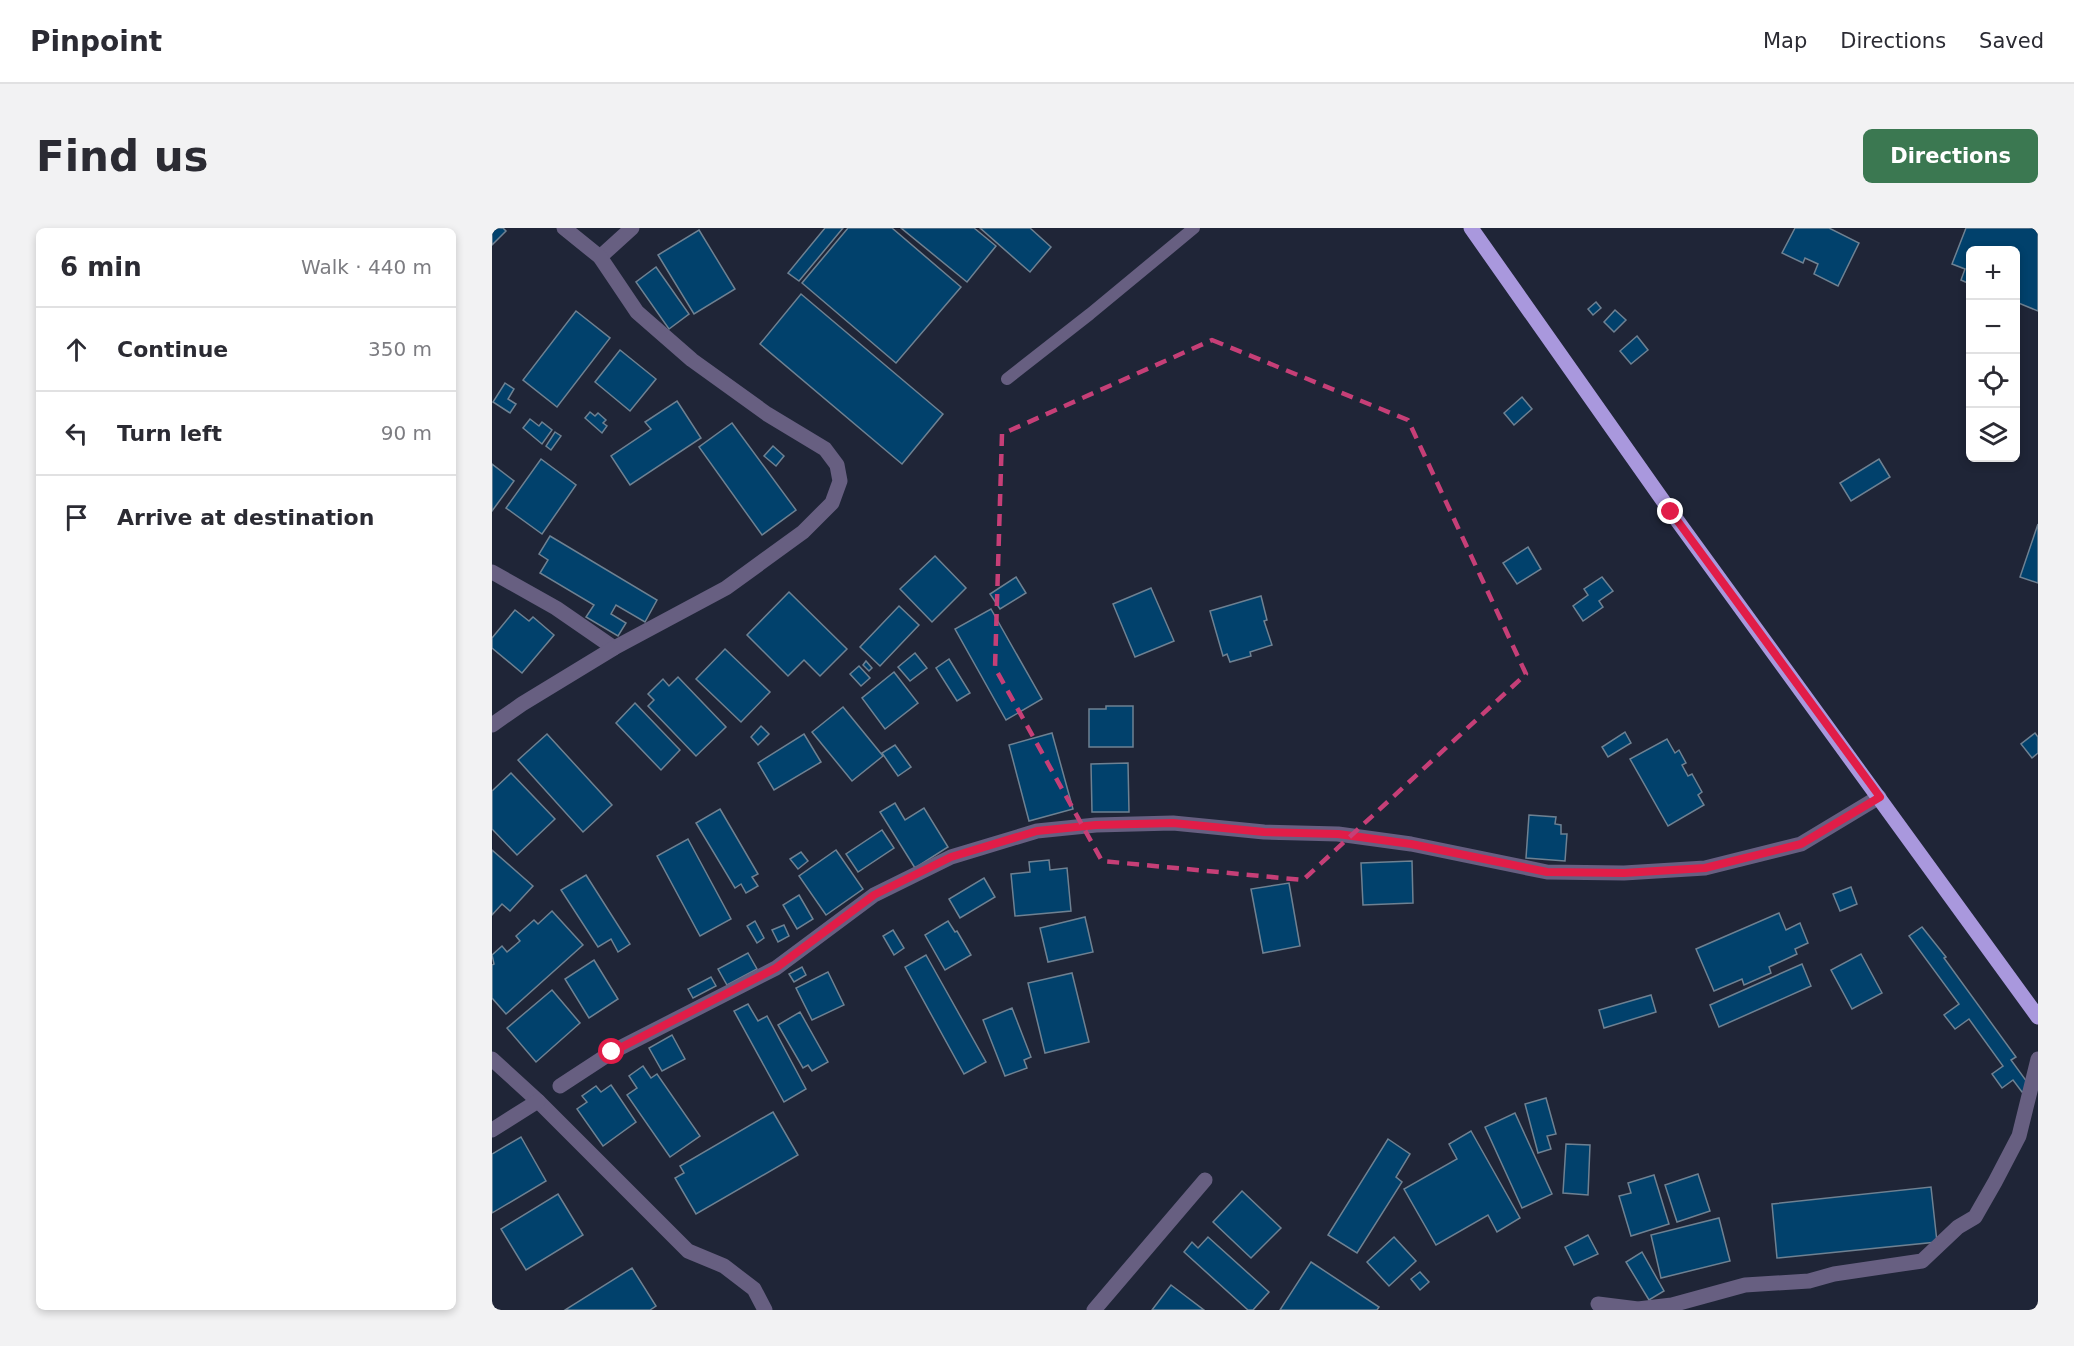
<!DOCTYPE html>
<meta charset="utf-8">
<style>
:root{--surface:#fff;--page:#f2f2f3;--text:#2b2b33;--muted:#7c7c81;--line:#e1e1e2;--accent:#3b7851}
body{margin:0;font-family:"DejaVu Sans",sans-serif;background:var(--page);color:var(--text)}
.controls{position:absolute;right:18px;top:18px;display:grid;overflow:hidden;border-radius:9px;box-shadow:0 3px 9px #0003}
.controls button{width:54px;height:54px;display:grid;place-items:center;padding:0;border:0;border-bottom:2px solid var(--line);background:var(--surface);color:var(--text);font:30px sans-serif}
.stop{position:absolute;width:18px;height:18px;margin:-14px;border:4px solid #e11d48;border-radius:50%;background:#fff}
.stop.end{background:#e11d48;border-color:#fff;box-shadow:0 2px 6px #0008}
.list{margin:0;padding:0;list-style:none}
h2{display:flex;justify-content:space-between;align-items:center;height:78px;margin:0;padding:0 24px;font-size:26px}
h2 small{font-size:20px;font-weight:400;color:var(--muted)}
.list li{display:grid;grid-template-columns:39px 1fr auto;gap:18px;align-items:center;box-sizing:border-box;height:84px;padding:0 24px;border-top:2px solid var(--line)}
.list b{display:block;font-size:22px;white-space:nowrap}
.list em{font-size:20px;font-style:normal;color:var(--muted)}
.icon{flex:none;width:33px;height:33px;fill:none;stroke:currentColor;stroke-width:2;stroke-linecap:round;stroke-linejoin:round}
.map{position:relative;flex:none;width:1546px;height:1082px;overflow:hidden;border-radius:9px}
header{display:flex;align-items:center;gap:36px;box-sizing:border-box;height:84px;padding:0 30px;background:var(--surface);border-bottom:2px solid var(--line)}
header strong{font-size:28px}
nav{display:flex;gap:33px;margin-inline-start:auto;font-size:21px}
.intro{display:flex;align-items:center;justify-content:space-between;box-sizing:border-box;height:144px;padding:0 36px}
h1{margin:0;font-size:42px}
.button{padding:15px 27px;border-radius:9px;background:var(--accent);color:#fff;font-size:21px;font-weight:700}
main{display:flex;gap:36px;padding:0 36px}
aside{flex:1;background:var(--surface);border-radius:9px;box-shadow:0 3px 9px #0003}
.map>svg:first-child{display:block}
</style>
<header>
<strong>Pinpoint</strong>
<nav><a>Map</a><a>Directions</a><a>Saved</a></nav>
</header>
<div class="intro"><h1>Find us</h1><a class="button">Directions</a></div>
<main>
<aside>
<h2>6 min<small>Walk · 440 m</small></h2>
<ul class="list">
<li><svg class="icon" aria-label="ahead" viewBox="0 0 24 24"><path d="M12 20V5M6 11l6-6 6 6"/></svg><div><b>Continue</b></div><em>350 m</em></li>
<li><svg class="icon" aria-label="left" viewBox="0 0 24 24"><path d="M17 20v-9H6M10 6l-5 5 5 5"/></svg><div><b>Turn left</b></div><em>90 m</em></li>
<li><svg class="icon" aria-label="arrive" viewBox="0 0 24 24"><path d="M6 21V4h12l-3 4 3 4H6"/></svg><div><b>Arrive at destination</b></div></li>
</ul>
</aside>
<div class="map">
<svg width="1546" height="1082" viewBox="0 0 1546 1082">
<rect width="100%" height="100%" fill="#1f2537"/>
<g fill="#01416c" stroke="#6e8192" stroke-width="1.5">
<polygon points="0,0 11,0 14,3 0,17"/>
<polygon points="333,0 351,0 307,53 296,45"/>
<polygon points="356,0 400,0 469,59 404,135 310,55"/>
<polygon points="409,0 482,0 504,18 475,54"/>
<polygon points="488,0 538,0 559,19 538,44"/>
<polygon points="1303,0 1337,0 1367,15 1346,58 1322,46 1326,36 1313,30 1311,35 1290,25"/>
<polygon points="1474,0 1546,0 1546,83 1524,74 1524,22 1478,22 1478,56 1469,52 1473,41 1460,36"/>
<polygon points="207,2 243,61 202,86 166,27"/>
<polygon points="164,39 197,86 177,101 144,54"/>
<polygon points="309,66 451,186 410,236 268,116"/>
<polygon points="1104,74 1109,80 1101,87 1096,81"/>
<polygon points="1123,82 1134,92 1122,104 1112,94"/>
<polygon points="84,83 118,110 65,179 31,152"/>
<polygon points="1145,108 1156,122 1139,136 1128,123"/>
<polygon points="128,122 164,151 138,183 103,154"/>
<polygon points="13,155 22,161 16,171 24,176 18,185 1,174"/>
<polygon points="1030,169 1040,181 1022,197 1012,185"/>
<polygon points="185,173 209,210 138,257 119,228 159,201 153,194"/>
<polygon points="98,184 103,188 106,185 114,192 111,195 115,198 110,205 93,190"/>
<polygon points="38,191 47,198 50,194 60,202 50,216 31,200"/>
<polygon points="240,195 304,282 270,307 207,219"/>
<polygon points="63,204 69,208 59,222 54,218"/>
<polygon points="281,218 292,228 284,238 272,228"/>
<polygon points="49,231 84,257 50,306 14,280"/>
<polygon points="1387,231 1398,249 1359,273 1348,255"/>
<polygon points="0,236 22,253 0,283"/>
<polygon points="1546,296 1546,355 1528,349"/>
<polygon points="58,308 165,372 153,394 124,377 119,386 134,395 126,408 94,389 102,377 48,345 56,332 47,326"/>
<polygon points="1036,319 1049,341 1025,356 1011,335"/>
<polygon points="443,328 474,360 440,394 408,361"/>
<polygon points="524,349 534,365 508,381 498,366"/>
<polygon points="1110,349 1121,363 1107,373 1111,379 1091,393 1081,378 1096,367 1092,361"/>
<polygon points="659,360 682,413 643,429 621,376"/>
<polygon points="297,364 355,421 328,448 312,432 296,448 255,407"/>
<polygon points="769,368 775,392 772,393 780,417 758,424 759,428 738,434 735,426 731,428 718,383"/>
<polygon points="407,378 427,397 388,438 368,419"/>
<polygon points="499,381 550,471 514,492 463,401"/>
<polygon points="23,382 37,393 41,389 62,407 30,445 0,420 0,410"/>
<polygon points="233,421 278,464 249,494 204,451"/>
<polygon points="423,425 435,440 418,453 406,439"/>
<polygon points="457,431 478,465 465,473 444,440"/>
<polygon points="374,433 380,440 377,443 371,437"/>
<polygon points="367,438 378,450 369,458 358,446"/>
<polygon points="402,444 426,475 393,501 370,470"/>
<polygon points="186,449 234,499 204,528 156,478 162,472 156,466 171,451 177,458"/>
<polygon points="143,475 188,522 169,542 124,495"/>
<polygon points="614,478 641,478 641,519 597,519 597,481 614,481"/>
<polygon points="351,479 391,528 360,553 320,504"/>
<polygon points="269,498 277,506 266,517 259,509"/>
<polygon points="1133,504 1139,515 1116,529 1110,519"/>
<polygon points="560,505 581,581 537,593 517,517"/>
<polygon points="1543,505 1546,509 1546,525 1540,530 1529,516"/>
<polygon points="55,506 120,577 91,604 26,532"/>
<polygon points="312,506 329,534 282,562 266,535"/>
<polygon points="1175,511 1183,525 1187,522 1194,535 1190,537 1196,548 1200,546 1210,564 1206,567 1212,577 1176,598 1138,531"/>
<polygon points="403,517 419,539 406,548 390,525"/>
<polygon points="636,535 637,584 600,584 599,536"/>
<polygon points="19,545 63,591 25,627 0,601 0,563"/>
<polygon points="403,575 413,592 432,580 456,619 423,640 388,584"/>
<polygon points="228,581 266,646 260,649 266,658 254,665 249,656 243,660 204,595"/>
<polygon points="1037,587 1064,589 1063,596 1069,597 1069,606 1075,606 1073,633 1034,630"/>
<polygon points="390,602 402,620 366,644 354,626"/>
<polygon points="196,611 239,691 208,708 165,628"/>
<polygon points="0,622 41,658 18,683 10,676 0,687"/>
<polygon points="344,622 371,661 334,687 307,648"/>
<polygon points="309,624 316,633 306,641 298,631"/>
<polygon points="557,632 558,642 575,640 579,683 523,688 519,646 538,644 537,634"/>
<polygon points="920,633 921,675 871,677 869,635"/>
<polygon points="94,647 138,716 126,724 119,711 106,719 69,662"/>
<polygon points="492,650 503,669 468,690 457,671"/>
<polygon points="797,655 808,718 771,725 759,661"/>
<polygon points="1359,659 1365,676 1348,683 1341,666"/>
<polygon points="307,667 321,691 305,701 291,677"/>
<polygon points="60,683 91,717 14,786 0,770 0,737 2,736 0,727 10,718 15,724 28,713 24,708 42,692 46,696"/>
<polygon points="1287,685 1294,702 1308,695 1316,715 1303,721 1305,726 1277,739 1279,745 1252,757 1250,751 1222,763 1204,721"/>
<polygon points="593,689 601,724 556,734 548,700"/>
<polygon points="263,693 272,710 265,715 255,698"/>
<polygon points="456,693 463,704 465,703 479,727 453,742 433,707"/>
<polygon points="292,697 297,708 286,714 280,702"/>
<polygon points="1430,699 1454,729 1452,730 1524,829 1519,832 1538,858 1530,864 1521,852 1510,860 1500,846 1511,838 1477,791 1463,801 1452,787 1467,776 1417,708"/>
<polygon points="401,702 412,720 402,727 391,708"/>
<polygon points="256,725 265,741 235,757 226,741"/>
<polygon points="1369,726 1390,765 1360,781 1339,742"/>
<polygon points="434,727 494,834 472,846 413,739"/>
<polygon points="102,732 126,771 97,790 73,751"/>
<polygon points="1310,736 1319,758 1227,799 1218,777"/>
<polygon points="310,739 314,747 302,754 297,746"/>
<polygon points="336,744 352,777 320,792 304,760"/>
<polygon points="580,745 597,814 553,825 536,755"/>
<polygon points="219,749 224,758 201,770 196,761"/>
<polygon points="60,762 88,795 44,834 15,800"/>
<polygon points="1159,767 1164,784 1112,800 1107,782"/>
<polygon points="256,776 266,793 275,788 314,861 292,874 242,783"/>
<polygon points="520,780 539,829 532,832 535,840 513,848 491,792"/>
<polygon points="308,784 336,834 320,843 316,837 311,840 286,797"/>
<polygon points="180,807 193,831 170,843 157,820"/>
<polygon points="151,838 159,850 165,846 208,908 178,929 135,867 145,860 137,848"/>
<polygon points="119,857 144,894 111,918 85,881 95,874 90,868 104,858 109,864"/>
<polygon points="1054,870 1064,906 1055,908 1059,921 1046,925 1033,876"/>
<polygon points="281,884 306,927 204,986 183,950 192,945 188,938"/>
<polygon points="1023,885 1060,966 1030,980 993,899"/>
<polygon points="979,903 1028,990 1005,1004 996,987 944,1017 912,961 965,931 957,916"/>
<polygon points="29,909 54,953 0,985 0,926"/>
<polygon points="896,911 918,926 904,949 910,954 865,1025 836,1007"/>
<polygon points="1074,916 1098,917 1096,967 1071,965"/>
<polygon points="1206,946 1218,983 1185,994 1173,957"/>
<polygon points="1162,947 1177,996 1139,1008 1127,968 1139,965 1136,955"/>
<polygon points="1439,959 1445,1014 1285,1030 1280,976"/>
<polygon points="750,963 789,1000 759,1030 721,994"/>
<polygon points="66,966 91,1007 34,1042 9,1001"/>
<polygon points="1227,990 1238,1033 1169,1050 1159,1007"/>
<polygon points="1096,1007 1106,1026 1082,1037 1073,1019"/>
<polygon points="716,1009 777,1064 761,1082 756,1082 692,1024 700,1014 706,1020"/>
<polygon points="902,1009 924,1033 897,1058 875,1034"/>
<polygon points="1150,1024 1172,1063 1157,1072 1134,1034"/>
<polygon points="819,1034 887,1079 885,1082 788,1082"/>
<polygon points="140,1040 164,1078 158,1082 73,1082"/>
<polygon points="928,1044 937,1054 928,1062 919,1051"/>
<polygon points="679,1057 712,1082 660,1082"/>
</g>
<g fill="none" stroke-linecap="round" stroke-linejoin="round">
<polyline stroke="#675f81" stroke-width="12" points="515,151 598,86 702,0"/>
<g stroke="#675f81" stroke-width="15">
<polyline points="108,29 140,0"/>
<polyline points="0,344 64,380 122,420"/>
<polyline points="0,497 30,476 122,420 234,360 311,304 340,275 348,253 345,237 333,221 275,186 200,132 145,84 108,29 72,0"/>
<polyline points="0,831 46,873 196,1023 232,1038 262,1061 273,1082"/>
<polyline points="68,858 120,824 284,740 382,667 459,629 545,603 604,597 681,595 772,604 846,606 919,616 1055,644 1132,645 1213,640 1309,616 1387,569"/>
<polyline points="0,902 46,873"/>
<polyline points="1106,1076 1146,1081 1180,1077 1253,1057 1317,1053 1342,1046 1430,1033 1466,999 1483,989 1503,954 1527,908 1546,831"/>
<polyline points="602,1082 713,952"/>
</g>
<polyline stroke="#a998dd" stroke-width="15" points="979,0 1179,284 1546,789"/>
</g>
<g fill="none" stroke-linecap="round" stroke-linejoin="round">
<polyline stroke="#e11d48" stroke-width="8" points="120,824 284,740 382,667 459,629 545,603 604,597 681,595 772,604 846,606 919,616 1055,644 1132,645 1213,640 1309,616 1388,569 1179,284"/>
</g>
<path fill="none" stroke="#c63f77" stroke-width="4.5" stroke-dasharray="12 8" stroke-linejoin="round" d="M720,112L916,192L1034,446L811,652L610,633L503,440L510,206Z"/>
</svg>
<div class="controls">
<button>+</button>
<button>−</button>
<button><svg class="icon" aria-label="locate" viewBox="0 0 24 24"><circle cx="12" cy="12" r="6"/><path d="M12 2v4M12 18v4M2 12h4M18 12h4"/></svg></button>
<button><svg class="icon" aria-label="layers" viewBox="0 0 24 24"><path d="M12 4l9 5-9 5-9-5zM3 14l9 5 9-5"/></svg></button>
</div>
<div class="stop" style="left:120px;top:824px"></div>
<div class="stop end" style="left:1179px;top:284px"></div>
</div>
</main>
